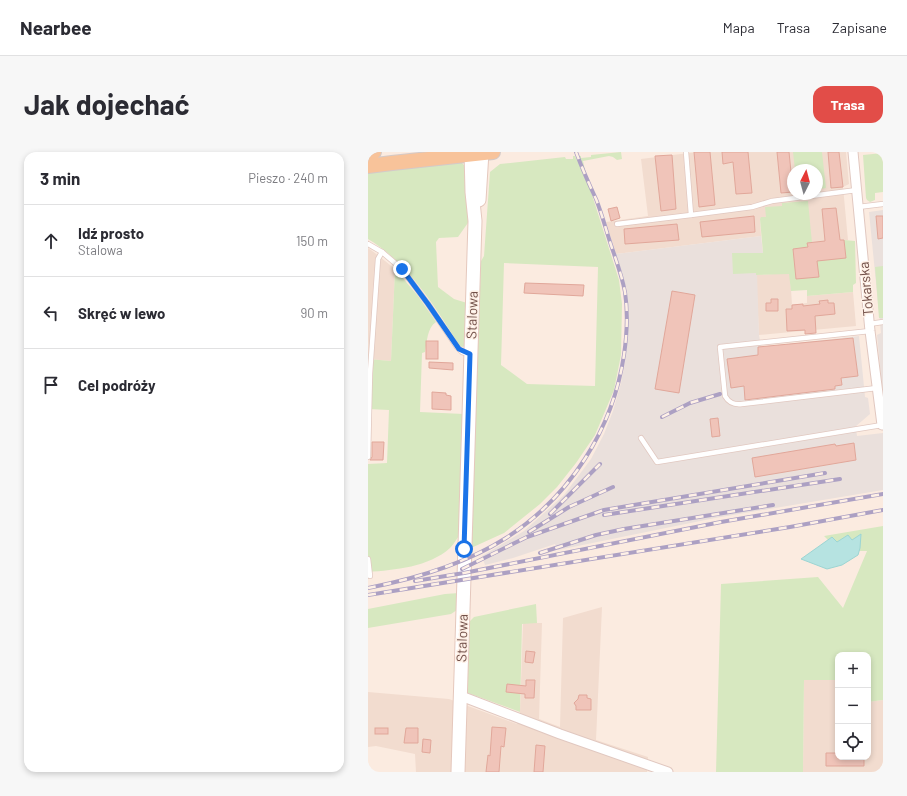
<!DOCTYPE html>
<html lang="pl">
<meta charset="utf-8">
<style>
:root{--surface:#fff;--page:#f7f7f7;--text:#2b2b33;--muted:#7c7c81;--line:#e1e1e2;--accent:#e24d48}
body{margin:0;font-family:Barlow,sans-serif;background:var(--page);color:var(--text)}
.controls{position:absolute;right:12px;bottom:12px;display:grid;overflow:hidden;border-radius:8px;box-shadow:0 2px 6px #0003}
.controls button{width:36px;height:36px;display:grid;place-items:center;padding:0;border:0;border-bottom:1px solid var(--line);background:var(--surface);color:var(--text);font:20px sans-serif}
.compass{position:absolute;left:419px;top:12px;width:36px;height:36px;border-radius:50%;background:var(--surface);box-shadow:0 2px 6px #0003;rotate:6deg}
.stop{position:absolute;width:12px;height:12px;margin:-9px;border:3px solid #1a73e8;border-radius:50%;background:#fff}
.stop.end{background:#1a73e8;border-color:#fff;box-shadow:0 1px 4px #0008}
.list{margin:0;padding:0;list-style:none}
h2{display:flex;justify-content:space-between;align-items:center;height:52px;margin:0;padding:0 16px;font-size:17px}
h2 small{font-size:13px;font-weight:400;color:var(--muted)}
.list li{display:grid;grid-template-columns:26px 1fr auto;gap:12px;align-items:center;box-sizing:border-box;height:72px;padding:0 16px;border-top:1px solid var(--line)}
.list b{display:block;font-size:15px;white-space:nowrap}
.list p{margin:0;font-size:13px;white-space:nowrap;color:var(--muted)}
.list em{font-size:13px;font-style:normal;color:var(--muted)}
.icon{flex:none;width:22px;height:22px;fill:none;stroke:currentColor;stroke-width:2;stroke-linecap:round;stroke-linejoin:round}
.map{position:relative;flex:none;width:515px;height:620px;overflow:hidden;border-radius:12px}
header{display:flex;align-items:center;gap:24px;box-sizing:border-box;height:56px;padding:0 20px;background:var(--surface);border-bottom:1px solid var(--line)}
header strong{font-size:19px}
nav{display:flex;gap:22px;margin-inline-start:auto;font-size:14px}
.intro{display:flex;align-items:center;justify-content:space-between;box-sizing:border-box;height:96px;padding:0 24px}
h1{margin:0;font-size:28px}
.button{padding:10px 18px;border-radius:12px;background:var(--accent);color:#fff;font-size:14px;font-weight:700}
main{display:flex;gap:24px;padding:0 24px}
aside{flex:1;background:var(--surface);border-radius:12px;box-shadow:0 2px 6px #0003}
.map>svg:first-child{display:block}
</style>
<header>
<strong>Nearbee</strong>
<nav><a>Mapa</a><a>Trasa</a><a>Zapisane</a></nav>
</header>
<div class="intro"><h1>Jak dojechać</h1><a class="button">Trasa</a></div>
<main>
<aside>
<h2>3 min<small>Pieszo · 240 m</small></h2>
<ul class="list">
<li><svg class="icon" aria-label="ahead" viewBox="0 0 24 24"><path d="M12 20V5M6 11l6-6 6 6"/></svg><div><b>Idź prosto</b><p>Stalowa</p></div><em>150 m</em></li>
<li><svg class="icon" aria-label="left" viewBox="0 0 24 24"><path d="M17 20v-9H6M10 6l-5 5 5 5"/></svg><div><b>Skręć w lewo</b></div><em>90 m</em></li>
<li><svg class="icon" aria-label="arrive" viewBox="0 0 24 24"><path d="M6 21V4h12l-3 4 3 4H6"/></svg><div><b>Cel podróży</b></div></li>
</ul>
</aside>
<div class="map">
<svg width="515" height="620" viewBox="0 0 515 620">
<rect width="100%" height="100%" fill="#fbebe0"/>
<g fill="#f2dccf" fill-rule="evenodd">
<path d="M329,0H478L481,32L475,35L480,88L418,94L398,65L392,67L393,84L248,102L238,70L280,64L273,7ZM425,18H449V42H425Z"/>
<polygon points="0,96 7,101 27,117 23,209 0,207"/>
<polygon points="422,121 424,153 439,151 439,144 485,140 488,174 391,183 388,123"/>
<polygon points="234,455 228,588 280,605 279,620 48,620 47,602 8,594 0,595 0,540 81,547 149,572 152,560 155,471 174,471 171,567 192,575 195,466"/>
<polygon points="436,528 470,528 470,605 500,605 500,550 515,548 515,620 435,620"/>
</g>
<g fill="#eae0dc">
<polygon points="515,58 515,245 509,183 513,181 501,60"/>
<polygon points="393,84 395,101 364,101 389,121 391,183 393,195 491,184 497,245 500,246 502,262 487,275 488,277 489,284 515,281 515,338 347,366 190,398 187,392 145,406 117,413 114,404 156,379 196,343 223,307 236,282 245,259 253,231 257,210 260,172 259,138 248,102"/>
</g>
<g fill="#d7e8c0" fill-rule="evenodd">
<path d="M253,0L254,7L249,8L245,5L241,4L215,9L219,27L251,128L254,152L253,203L246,238L227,283L208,311L189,335L172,352L136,381L103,396L113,109L116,104L122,20L132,12L197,5L198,7H205V4H207L209,8L212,7L211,4H213V6L223,5V3ZM136,111L230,115L227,234L159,232L133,213Z"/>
<polygon points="425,0 454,0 458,36 452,37 453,41 449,42 449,18 427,18"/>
<polygon points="515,1 515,40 507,41 507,48 502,50 499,48 498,46 495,3"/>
<path d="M93,10L97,14L102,68L90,85L71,86L68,90L70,135L86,147L99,151L97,194L94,195L91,193C67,154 40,111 0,87V17Z"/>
<polygon points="440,49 444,91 476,88 487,89 488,131 485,133 485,140 439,144 439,138 423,139 421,122 388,123 388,121 365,122 364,101 395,101 392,67 393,65 398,65 397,55 414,54 414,51"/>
<polygon points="515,114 515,166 511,166 507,115"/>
<path d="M27,117L50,144L68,170C59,176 59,190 57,200L54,201L52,260L96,262L93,381C89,386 86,392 82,396C61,415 27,418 0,420V312L19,311L21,258L0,257V207L23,209Z"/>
<polygon points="515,374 515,548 500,550 500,503 470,503 470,528 436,528 435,620 348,620 353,432 450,425 475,456 499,399 491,399 493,383 484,389 480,383 469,391 464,385 460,388 456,384"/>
<polygon points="91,441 89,458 83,462 0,476 0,457 77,442"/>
<polygon points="168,452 169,471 154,472 152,560 100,541 97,538 100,471 106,465"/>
</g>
<polygon fill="#b6e3e1" stroke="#9cd5d3" points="493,382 492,396 490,403 474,413 459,417 433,407 464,385 469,390 480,383 484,388"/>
<g fill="#f0c4b9" stroke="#e1a79a">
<polygon points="326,0 342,0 347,53 331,55"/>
<polygon points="354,0 380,0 384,41 368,42 365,10 355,12"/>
<polygon points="409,0 421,0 425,40 413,41"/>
<polygon points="460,0 471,0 475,35 463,36"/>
<polygon points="304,3 308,57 293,59 287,4"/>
<polygon points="249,55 252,66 243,69 240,57"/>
<polygon points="468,56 472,88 476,88 478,106 449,109 451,125 428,127 425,97 440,95 439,91 457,89 454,57"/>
<polygon points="386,64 387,80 334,85 332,70"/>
<polygon points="508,64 515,64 515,86 510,87"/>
<polygon points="309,72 311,88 257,92 256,77"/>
<polygon points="157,131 216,133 215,144 156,141"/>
<polygon points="304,139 327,143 311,241 287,237"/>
<polygon points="403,147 410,147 410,159 398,159 398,151 403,151"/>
<polygon points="460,148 460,151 466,151 467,162 447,164 448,181 437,182 437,178 419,179 418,157 424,157 424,153 435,152 435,154 452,152 451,149"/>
<polygon points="485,186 490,224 473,226 474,233 467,234 467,237 377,248 376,234 363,236 359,207 390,203 390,195"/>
<rect x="58" y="189" width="12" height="18"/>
<polygon points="61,210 85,211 85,218 61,216"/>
<polygon points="64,240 78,241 78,243 83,244 83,258 64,257"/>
<polygon points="350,266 352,284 344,285 342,267"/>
<polygon points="4,290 16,290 15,308 2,308 4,305"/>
<polygon points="486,291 488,308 387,325 384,306 467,292 468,294"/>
<polygon points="158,499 167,500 165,511 157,510"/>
<polygon points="158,528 167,528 166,546 157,546 157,542 138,540 139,532 158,534"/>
<polygon points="211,543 219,543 219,546 223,547 223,558 208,558 208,554 206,551 210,547"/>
<polygon points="124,575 138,576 136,595 133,594 131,620 118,620 120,603 122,604"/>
<rect x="7" y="576" width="13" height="6"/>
<polygon points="38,576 50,576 50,591 36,591"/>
<polygon points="55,587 63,588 62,601 54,600"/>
<polygon points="168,593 177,594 175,620 166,620"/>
<polygon points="458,601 470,601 470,605 496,605 496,614 458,614"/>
</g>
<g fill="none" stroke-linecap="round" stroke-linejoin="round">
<defs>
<g id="lane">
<polyline points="318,0 323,63 384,55 404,49 489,38"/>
<polyline points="490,55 515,52"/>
<polyline points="249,72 323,63"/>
<polyline points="0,92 14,100 34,117 60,152 89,195 94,200 101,202"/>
<polyline points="501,172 515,170"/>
<path d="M502,179L352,195L357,244C361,251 366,253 374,252L509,236"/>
<polyline points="273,286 289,310 514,273"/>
<polyline points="0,305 2,221 10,107 14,100"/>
<polyline points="0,407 2,424"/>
</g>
<g id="street">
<polyline points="485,0 502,179 514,273"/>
<polyline points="93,544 192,582 300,620"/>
</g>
<g id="secondary">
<polyline points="111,48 114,0"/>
<polyline points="90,620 107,69 104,40 103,0"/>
</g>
<g id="primary">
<polyline points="0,1 6,0"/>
<polyline points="0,14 24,11 125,0"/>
</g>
</defs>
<use href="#lane" stroke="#e1c8c0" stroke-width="6"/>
<use href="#street" stroke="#e1c8c0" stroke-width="11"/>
<use href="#secondary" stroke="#e5c8bd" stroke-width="15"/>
<use href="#primary" stroke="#d4cac8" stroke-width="16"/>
<use href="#lane" stroke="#fff" stroke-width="4.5"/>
<use href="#street" stroke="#fff" stroke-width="9"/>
<use href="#secondary" stroke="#fff" stroke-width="13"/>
<use href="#primary" stroke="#f8c39a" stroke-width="14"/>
<defs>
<g id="rail">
<polyline points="294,265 322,251 352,242"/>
<polyline points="182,362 232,312"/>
<polyline points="236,363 472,327"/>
<polyline points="161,380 201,355 245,335"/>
<polyline points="172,401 228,383 256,377 405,353"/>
<polyline points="94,417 159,385 236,358 457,321"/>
<polyline points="47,429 96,421 353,370 515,342"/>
<path d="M0,436C46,427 99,411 138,386C202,345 245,277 256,203C259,182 260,160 257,140C254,124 248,108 243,93C238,78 234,62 228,47C221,32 214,16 208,0"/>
<polyline points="0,443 422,375 515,358"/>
</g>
</defs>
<use href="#rail" stroke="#aca0c3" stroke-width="4"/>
<use href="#rail" stroke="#fef0e6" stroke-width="2.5" stroke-dasharray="8" stroke-linecap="butt"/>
</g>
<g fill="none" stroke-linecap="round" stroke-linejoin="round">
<polyline stroke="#1a73e8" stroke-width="5" points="34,117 60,152 91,197 102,202 96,397"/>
</g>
<g text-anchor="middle" stroke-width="3" stroke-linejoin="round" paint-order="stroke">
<g font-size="14" fill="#714f48" stroke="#fef0e6">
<text transform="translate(498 137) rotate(-95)" y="5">Tokarska</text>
<text transform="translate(104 163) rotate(-88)" y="5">Stalowa</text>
<text transform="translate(94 486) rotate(-88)" y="5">Stalowa</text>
</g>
</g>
</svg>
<div class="controls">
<button>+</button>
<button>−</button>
<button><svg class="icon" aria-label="locate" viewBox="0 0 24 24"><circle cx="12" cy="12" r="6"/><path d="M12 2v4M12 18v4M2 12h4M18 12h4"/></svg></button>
</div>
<svg class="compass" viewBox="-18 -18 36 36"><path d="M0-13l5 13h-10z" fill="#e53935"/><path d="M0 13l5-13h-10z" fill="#7c7c81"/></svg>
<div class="stop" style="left:96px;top:397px"></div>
<div class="stop end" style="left:34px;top:117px"></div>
</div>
</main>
